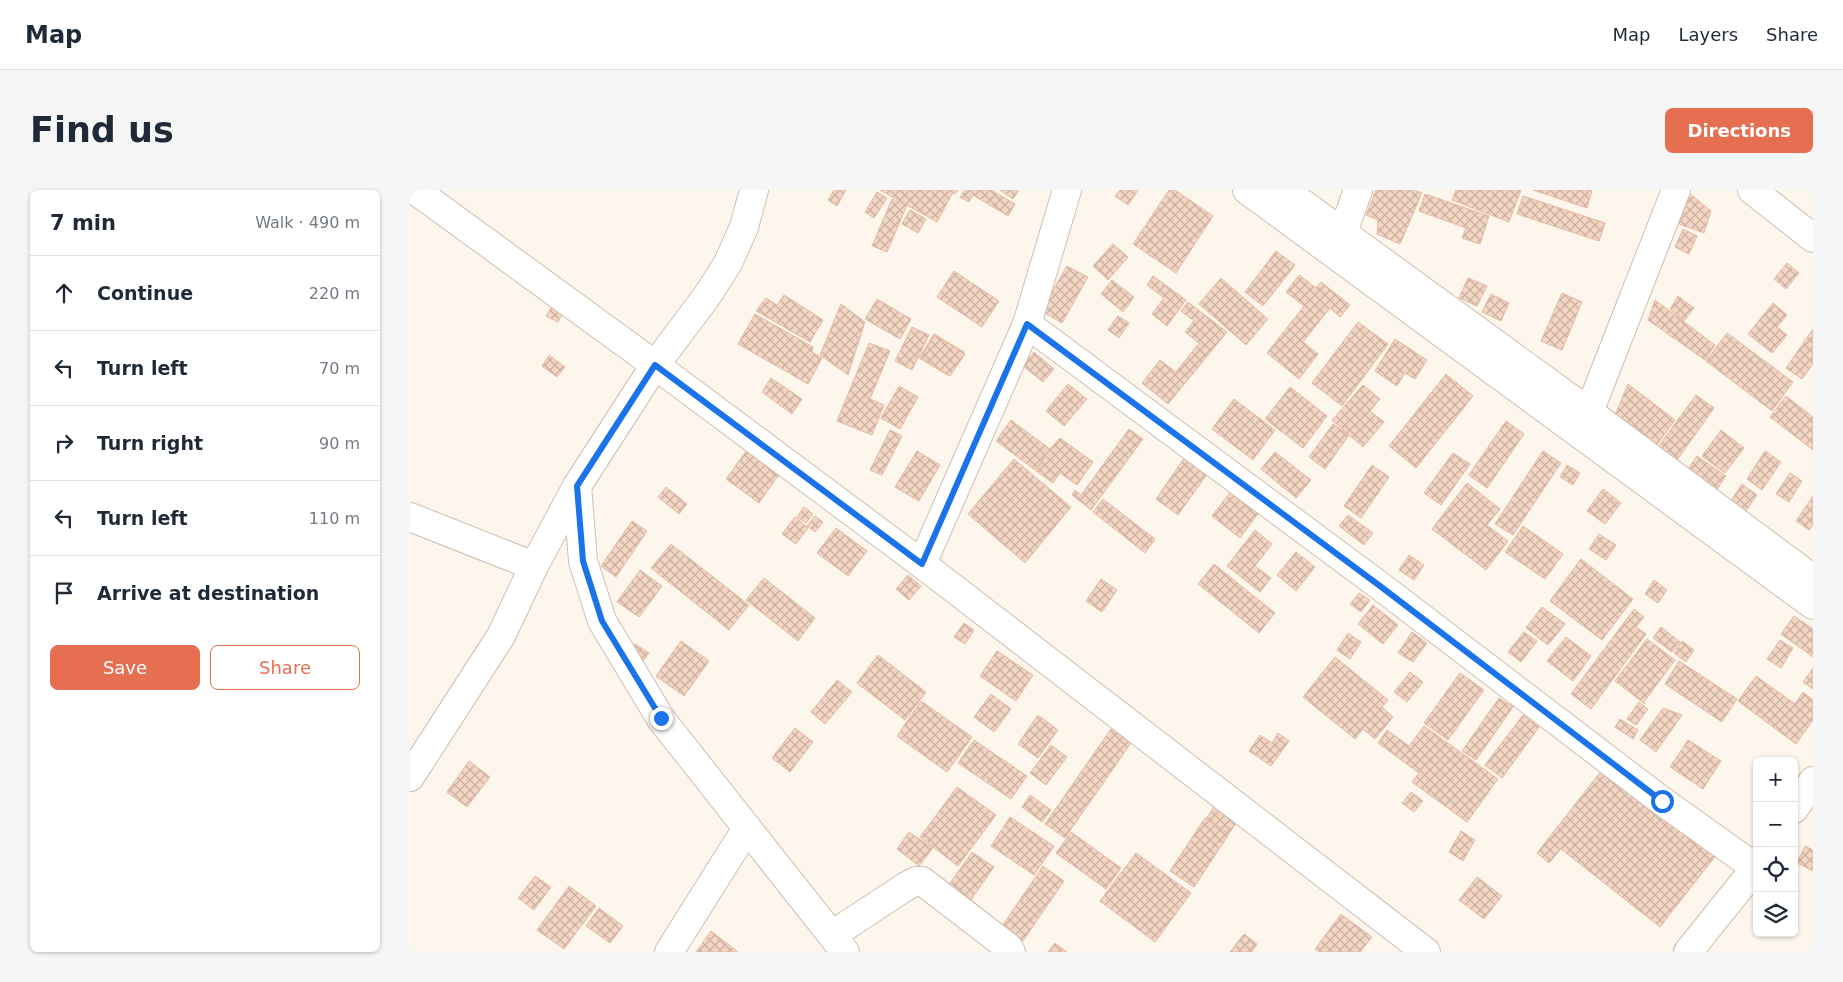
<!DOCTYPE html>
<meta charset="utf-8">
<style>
:root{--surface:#fff;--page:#f6f6f7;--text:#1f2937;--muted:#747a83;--line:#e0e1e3;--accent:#e76f51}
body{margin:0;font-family:"DejaVu Sans",sans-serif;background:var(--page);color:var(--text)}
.controls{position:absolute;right:15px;bottom:15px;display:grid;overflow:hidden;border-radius:8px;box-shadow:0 1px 4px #0004}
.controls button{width:45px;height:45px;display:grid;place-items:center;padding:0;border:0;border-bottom:1px solid var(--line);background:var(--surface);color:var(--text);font:25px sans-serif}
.stop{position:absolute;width:15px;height:15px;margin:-11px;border:4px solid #1a73e8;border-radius:50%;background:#fff}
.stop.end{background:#1a73e8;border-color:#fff;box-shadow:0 1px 5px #0008}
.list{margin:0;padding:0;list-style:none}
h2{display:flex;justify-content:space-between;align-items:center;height:65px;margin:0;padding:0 20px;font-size:21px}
h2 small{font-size:16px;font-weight:400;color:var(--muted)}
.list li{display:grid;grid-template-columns:32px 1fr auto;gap:15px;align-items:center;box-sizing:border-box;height:75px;padding:0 20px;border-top:1px solid var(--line)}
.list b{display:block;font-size:19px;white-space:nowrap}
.list em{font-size:16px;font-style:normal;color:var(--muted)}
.actions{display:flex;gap:10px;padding:15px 20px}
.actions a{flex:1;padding:11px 0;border:1px solid var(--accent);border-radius:8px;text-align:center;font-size:18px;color:var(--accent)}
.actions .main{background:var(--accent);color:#fff}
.icon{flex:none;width:28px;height:28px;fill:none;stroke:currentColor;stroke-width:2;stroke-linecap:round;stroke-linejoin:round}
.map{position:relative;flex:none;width:1403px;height:762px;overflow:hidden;border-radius:8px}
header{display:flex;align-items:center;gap:30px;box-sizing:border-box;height:70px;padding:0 25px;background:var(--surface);border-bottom:1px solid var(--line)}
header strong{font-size:24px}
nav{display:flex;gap:28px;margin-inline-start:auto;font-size:18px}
.intro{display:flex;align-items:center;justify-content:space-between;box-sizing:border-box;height:120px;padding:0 30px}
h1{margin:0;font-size:35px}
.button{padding:12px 22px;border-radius:8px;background:var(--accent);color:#fff;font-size:18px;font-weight:700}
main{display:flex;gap:30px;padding:0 30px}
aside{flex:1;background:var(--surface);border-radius:8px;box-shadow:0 1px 4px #0004}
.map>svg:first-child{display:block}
</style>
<header>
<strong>Map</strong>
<nav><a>Map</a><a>Layers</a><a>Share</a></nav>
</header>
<div class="intro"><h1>Find us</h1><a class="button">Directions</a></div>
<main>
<aside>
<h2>7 min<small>Walk · 490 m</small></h2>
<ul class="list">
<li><svg class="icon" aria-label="ahead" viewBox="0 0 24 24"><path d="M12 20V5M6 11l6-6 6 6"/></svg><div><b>Continue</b></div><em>220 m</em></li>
<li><svg class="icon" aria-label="left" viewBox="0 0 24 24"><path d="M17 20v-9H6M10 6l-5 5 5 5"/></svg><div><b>Turn left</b></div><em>70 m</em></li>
<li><svg class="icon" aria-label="right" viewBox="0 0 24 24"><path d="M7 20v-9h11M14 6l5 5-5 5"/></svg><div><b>Turn right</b></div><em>90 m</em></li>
<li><svg class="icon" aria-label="left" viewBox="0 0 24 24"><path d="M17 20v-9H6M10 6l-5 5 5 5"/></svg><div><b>Turn left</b></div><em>110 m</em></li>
<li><svg class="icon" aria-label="arrive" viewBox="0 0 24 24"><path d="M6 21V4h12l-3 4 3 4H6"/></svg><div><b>Arrive at destination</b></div></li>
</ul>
<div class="actions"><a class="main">Save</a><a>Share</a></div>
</aside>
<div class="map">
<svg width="1403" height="762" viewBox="0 0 1403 762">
<defs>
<pattern id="building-cross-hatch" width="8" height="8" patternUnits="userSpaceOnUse" patternTransform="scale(1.25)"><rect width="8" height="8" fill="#f3d5c3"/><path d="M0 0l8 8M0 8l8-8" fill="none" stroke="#cab0a1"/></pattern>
</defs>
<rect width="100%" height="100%" fill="#fdf6ec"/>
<g fill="url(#building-cross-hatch)" stroke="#e6bba3">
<polygon points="424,0 436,0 427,16 418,10"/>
<polygon points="470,0 548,0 546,3 542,4 527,32"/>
<polygon points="555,0 581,0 605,14 598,26 563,5 559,12 550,7"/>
<polygon points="590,0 609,0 603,9"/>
<polygon points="710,0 728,0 718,15 705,6"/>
<polygon points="759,0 765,0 803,26 766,83 723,54"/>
<polygon points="966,0 1005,0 1012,3 990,54 967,44 968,30 956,25"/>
<polygon points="1046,0 1111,0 1099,32 1042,10"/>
<polygon points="1123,0 1179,0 1182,1 1177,18"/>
<polygon points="467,2 477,8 464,28 455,22"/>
<polygon points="1279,3 1301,21 1294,43 1269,34"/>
<polygon points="1015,4 1079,26 1070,54 1052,48 1056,38 1009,21"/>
<polygon points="1113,6 1195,33 1189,51 1107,24"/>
<polygon points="482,9 497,15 477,62 462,56"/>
<polygon points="500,20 516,29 508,43 492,34"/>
<polygon points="1273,39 1287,46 1279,64 1265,57"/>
<polygon points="703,54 718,67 698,90 683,76"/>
<polygon points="866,61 885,75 853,116 835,102"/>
<polygon points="1377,73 1389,83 1376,99 1364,89"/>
<polygon points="657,76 678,87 652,133 631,121"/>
<polygon points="544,81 589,111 572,137 527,107"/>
<polygon points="889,85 906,98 911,92 940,115 930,127 920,118 893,152 908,164 889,189 857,163 894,116 876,102"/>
<polygon points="743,86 776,110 757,136 742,124 754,108 737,95"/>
<polygon points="811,88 858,129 836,155 789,114"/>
<polygon points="1058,88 1077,96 1067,116 1049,108"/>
<polygon points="702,90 724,107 713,122 691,104"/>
<polygon points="1152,103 1172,112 1152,160 1131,151"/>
<polygon points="1081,104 1099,113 1091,131 1072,122"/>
<polygon points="374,105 413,130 400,152 346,121 356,108 367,115"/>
<polygon points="1268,106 1284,118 1274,131 1260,119"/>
<polygon points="467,109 501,129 490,149 455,129"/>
<polygon points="1245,110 1305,155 1295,170 1238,130"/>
<polygon points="778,112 817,142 758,214 732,193 750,170 766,182 789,153 775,142 784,131 771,121"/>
<polygon points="1363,113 1377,125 1367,137 1377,145 1362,163 1338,144"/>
<polygon points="431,114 455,132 438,185 410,165"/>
<polygon points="143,115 154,121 148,132 136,126"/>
<polygon points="345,124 403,157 402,162 412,168 398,194 328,154"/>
<polygon points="708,126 719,133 709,148 698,140"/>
<polygon points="948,132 978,154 932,216 902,193"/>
<polygon points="502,137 519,145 502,180 485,171"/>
<polygon points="1403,139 1403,174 1392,189 1376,178"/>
<polygon points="1317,143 1383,192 1362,221 1296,171"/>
<polygon points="524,144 554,162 539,186 509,168"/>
<polygon points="525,145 555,164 540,186 511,167"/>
<polygon points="985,149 1017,170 1005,189 995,183 987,196 965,181"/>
<polygon points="459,153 480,161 460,209 474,215 462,245 427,231"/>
<polygon points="624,162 644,179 633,192 613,176"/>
<polygon points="139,165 155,177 147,187 132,176"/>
<polygon points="1036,184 1063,206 1006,278 979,256"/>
<polygon points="361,188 392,209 382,224 352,202"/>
<polygon points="658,194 677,209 654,236 636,221"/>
<polygon points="1218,194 1265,230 1246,256 1205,225"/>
<polygon points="953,195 970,209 960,221 974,232 953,257 922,230"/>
<polygon points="489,196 508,207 490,239 471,228"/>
<polygon points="880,197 917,226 893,258 855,229"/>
<polygon points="1286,205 1304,218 1267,270 1248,257"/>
<polygon points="1376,206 1403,227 1403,260 1360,227"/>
<polygon points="824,209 865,240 843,270 802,239"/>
<polygon points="601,230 640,259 625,280 586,251"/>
<polygon points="1096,231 1114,244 1077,298 1059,285"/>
<polygon points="923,234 939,245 915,279 899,267"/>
<polygon points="719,239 733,249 681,320 662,305 665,300 671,305"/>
<polygon points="480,240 492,246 472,285 460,280"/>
<polygon points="1311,240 1334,258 1315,283 1292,266"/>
<polygon points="650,248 683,272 667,295 650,283 643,293 626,281 640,259"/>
<polygon points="339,257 372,280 349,313 316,289"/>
<polygon points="507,261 530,275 509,311 485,297"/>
<polygon points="1133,261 1151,273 1103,345 1085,334"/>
<polygon points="1355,261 1371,272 1352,300 1337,289"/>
<polygon points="865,262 901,290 886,308 851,279"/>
<polygon points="1043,263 1060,274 1031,315 1014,303"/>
<polygon points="777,264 800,280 768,325 746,309"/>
<polygon points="1287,266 1316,286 1305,302 1276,282"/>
<polygon points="604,269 661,317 615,373 558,324"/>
<polygon points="962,275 979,287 951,328 934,316"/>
<polygon points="1157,275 1170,283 1163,295 1150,287"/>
<polygon points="1380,283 1392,291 1379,312 1366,304"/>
<polygon points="1057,293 1090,319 1077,335 1098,351 1076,380 1022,339"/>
<polygon points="1332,294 1347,305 1331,328 1316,318"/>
<polygon points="256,297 277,314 269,324 248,307"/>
<polygon points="1193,299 1211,313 1195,334 1177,321"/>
<polygon points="822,300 850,321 830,348 802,326"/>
<polygon points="1403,306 1403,335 1399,340 1386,331"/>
<polygon points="693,309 745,349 735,363 683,322"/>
<polygon points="394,317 403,324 396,333 387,327"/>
<polygon points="938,325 963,343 954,355 929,336"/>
<polygon points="405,326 413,332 405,342 397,336"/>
<polygon points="385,327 398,338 386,354 372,344"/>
<polygon points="222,331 237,341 206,387 191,376"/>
<polygon points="1113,336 1153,364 1135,389 1095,362"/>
<polygon points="426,338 457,361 438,386 407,363"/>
<polygon points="845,340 862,354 845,376 861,388 850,402 817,376"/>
<polygon points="1189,344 1206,355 1196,370 1179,359"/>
<polygon points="261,354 339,415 319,440 241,378"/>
<polygon points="886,362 905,377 886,401 867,385"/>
<polygon points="999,365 1014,375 1004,390 989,380"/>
<polygon points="1171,369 1223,409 1192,450 1140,411"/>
<polygon points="804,374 865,423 849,443 788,394"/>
<polygon points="230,380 252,396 229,427 207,412"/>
<polygon points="498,385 511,396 499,410 486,399"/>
<polygon points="354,388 405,428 388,451 336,410"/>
<polygon points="691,389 707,400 692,422 676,411"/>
<polygon points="1244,390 1257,400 1248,413 1235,404"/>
<polygon points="949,403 960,410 951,422 940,414"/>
<polygon points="963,415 988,435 973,454 948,434"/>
<polygon points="1132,417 1155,434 1138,455 1116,438"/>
<polygon points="1224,419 1234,427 1226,437 1236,444 1181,519 1161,504"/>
<polygon points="1384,426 1403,439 1403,467 1371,444"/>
<polygon points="554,433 564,440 555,454 544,447"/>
<polygon points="1251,437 1270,452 1262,462 1243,448"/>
<polygon points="1002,442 1017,453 1003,472 988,463"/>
<polygon points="1114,442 1127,451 1111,472 1098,462"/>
<polygon points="938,443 951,452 940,469 927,460"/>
<polygon points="1156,447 1181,466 1163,491 1137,471"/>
<polygon points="1237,449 1265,470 1234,512 1235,514 1205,491"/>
<polygon points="1370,450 1383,458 1371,478 1357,469"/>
<polygon points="271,451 299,471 274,506 246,486"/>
<polygon points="1272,451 1284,460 1276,472 1264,463"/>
<polygon points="225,454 239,463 231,474 217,465"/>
<polygon points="587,461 623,485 606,511 570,486"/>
<polygon points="468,465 516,502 495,530 447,493"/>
<polygon points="925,467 978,510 972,517 983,527 965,549 953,539 945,549 893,507"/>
<polygon points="1269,471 1327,509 1312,532 1255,494"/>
<polygon points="1403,478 1403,499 1393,492"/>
<polygon points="1000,482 1013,492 997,512 984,502"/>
<polygon points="1050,483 1074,500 1038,550 1014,533"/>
<polygon points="1346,486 1385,514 1393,502 1403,510 1403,530 1386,554 1328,511"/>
<polygon points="427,490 442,502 415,534 401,522"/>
<polygon points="581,504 601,519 584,542 564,527"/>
<polygon points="1089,508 1103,517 1066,570 1052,561"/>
<polygon points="511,511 562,547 537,582 487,546"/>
<polygon points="1229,512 1238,519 1226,535 1217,529"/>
<polygon points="1253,518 1272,525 1246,562 1230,550"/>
<polygon points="628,525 648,540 628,568 608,554"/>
<polygon points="1113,525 1129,537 1092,588 1075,575"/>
<polygon points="1210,529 1228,540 1223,549 1205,537"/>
<polygon points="1014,536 1088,589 1057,632 1002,592 1009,583 968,553 977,540 999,556"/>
<polygon points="385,538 403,552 380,582 362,568"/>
<polygon points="701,539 721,553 655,648 635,634"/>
<polygon points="868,543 879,551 861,576 839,561 850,545 862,553"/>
<polygon points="564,550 617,586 601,609 548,573"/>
<polygon points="1278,550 1311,571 1293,599 1260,577"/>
<polygon points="641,555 657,567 636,595 620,583"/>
<polygon points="59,571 80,587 57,617 37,602"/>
<polygon points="1195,576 1307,664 1250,737 1151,659 1139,673 1127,663"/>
<polygon points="547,597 586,625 548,676 510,647"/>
<polygon points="1001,602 1013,611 1004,622 992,613"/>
<polygon points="620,605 641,620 632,632 612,617"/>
<polygon points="804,617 827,632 783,696 761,681"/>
<polygon points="600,627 644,656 624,685 581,656"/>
<polygon points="795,628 819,644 784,697 760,681"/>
<polygon points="1051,641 1065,650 1053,671 1039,662"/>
<polygon points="499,642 523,658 509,676 487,659"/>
<polygon points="661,642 711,678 696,699 646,663"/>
<polygon points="1395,656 1403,660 1403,681 1387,673"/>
<polygon points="562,662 584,677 558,714 536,699"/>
<polygon points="726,663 781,703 745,752 690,711"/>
<polygon points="633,676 654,691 613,751 592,736"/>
<polygon points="125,686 141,697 124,720 108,708"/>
<polygon points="1067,687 1092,706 1074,729 1049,710"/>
<polygon points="159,696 186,716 154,759 127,740"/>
<polygon points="189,718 213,736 200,753 176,736"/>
<polygon points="931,724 962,747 950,762 909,762 905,759"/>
<polygon points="301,741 328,762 286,762"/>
<polygon points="834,744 847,754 842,762 820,762"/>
<polygon points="645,753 657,762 638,762"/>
</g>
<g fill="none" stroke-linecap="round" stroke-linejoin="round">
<defs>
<g id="minor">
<polyline points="5,0 245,175 512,374 1016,762"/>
<polyline points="837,0 1403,415"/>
<polyline points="874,0 1179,222 1403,389"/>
<polyline points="1342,0 1403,48"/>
<polyline points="933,42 948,0"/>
<polyline points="617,134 970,396 1252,611 1346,678"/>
<polyline points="1179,222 1266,0"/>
<polyline points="0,327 124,376"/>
<polyline points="512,374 617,134 657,0"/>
<polyline points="0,587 91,446 124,376 167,296"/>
<polyline points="1384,619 1403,591"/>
<polyline points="337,638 435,762"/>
<polyline points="422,745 495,697 506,691 512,691 598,757 601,762"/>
<polyline points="259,762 337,638 251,529 192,431 173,371 167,296 245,175 297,106 318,73 334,37 344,0"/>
<polyline points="1278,762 1347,676"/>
</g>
</defs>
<use href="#minor" stroke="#d1beb0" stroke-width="30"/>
<use href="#minor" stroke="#fff" stroke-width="28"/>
</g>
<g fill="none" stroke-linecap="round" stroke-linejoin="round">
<polyline stroke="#1a73e8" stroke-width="6" points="251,528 192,431 173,371 167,296 245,175 512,374 617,134 970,396 1252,611"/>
</g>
</svg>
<div class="controls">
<button>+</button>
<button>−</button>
<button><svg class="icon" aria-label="locate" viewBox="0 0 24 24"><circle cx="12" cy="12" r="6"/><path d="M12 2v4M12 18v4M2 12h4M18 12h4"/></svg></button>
<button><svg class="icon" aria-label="layers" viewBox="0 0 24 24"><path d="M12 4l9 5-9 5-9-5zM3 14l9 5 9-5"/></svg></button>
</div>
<div class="stop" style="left:1252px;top:611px"></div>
<div class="stop end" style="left:251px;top:528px"></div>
</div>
</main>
